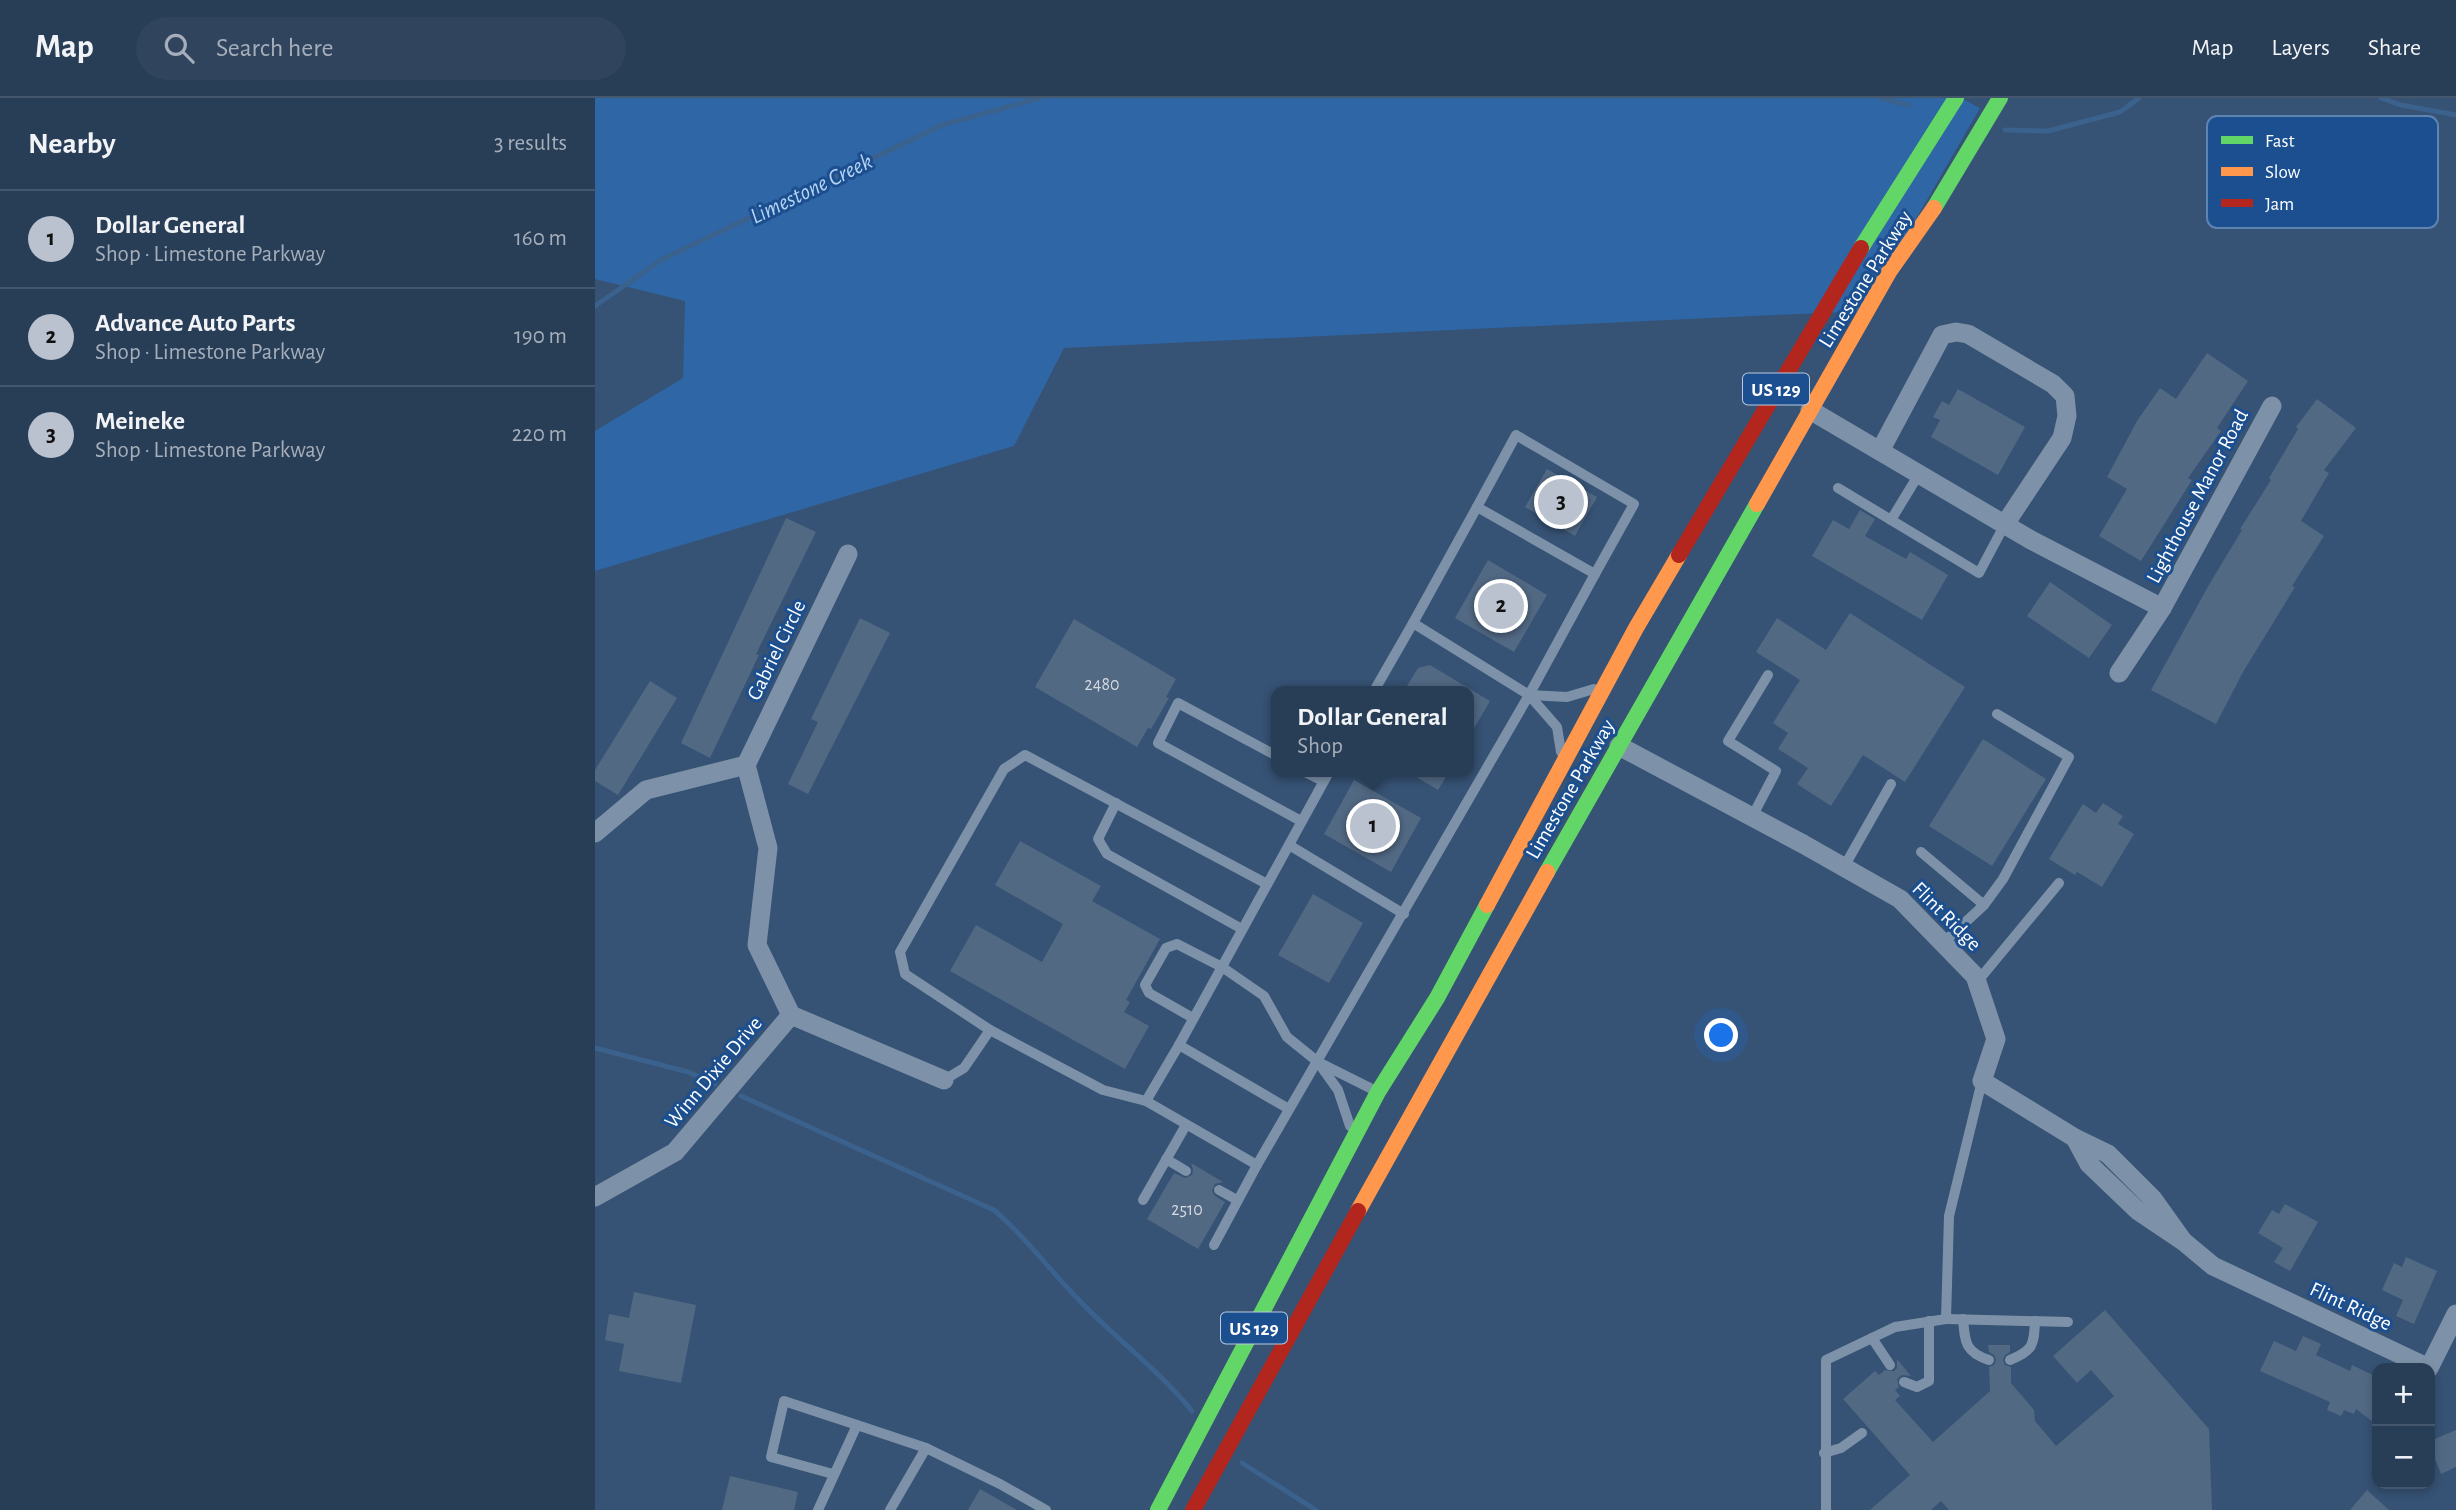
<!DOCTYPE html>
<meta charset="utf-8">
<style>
:root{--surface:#283e57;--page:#30455d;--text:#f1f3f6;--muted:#a5aeba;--line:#44576d;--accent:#b9c2ce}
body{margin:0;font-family:"Alegreya Sans",sans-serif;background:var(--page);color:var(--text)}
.controls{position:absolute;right:21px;bottom:21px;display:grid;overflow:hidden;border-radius:14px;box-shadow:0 4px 10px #0003}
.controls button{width:63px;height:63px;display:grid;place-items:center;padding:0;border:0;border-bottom:2px solid var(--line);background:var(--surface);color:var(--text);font:35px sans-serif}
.you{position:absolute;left:1127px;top:938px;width:24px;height:24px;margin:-18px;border:5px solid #fff;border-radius:50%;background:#1a73e8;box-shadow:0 0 0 10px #1a73e833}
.badge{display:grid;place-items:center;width:46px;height:46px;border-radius:50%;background:var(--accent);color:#111;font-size:23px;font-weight:700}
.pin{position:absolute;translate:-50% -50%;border:4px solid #fff;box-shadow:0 2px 7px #0006}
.popup{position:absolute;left:676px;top:588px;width:203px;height:91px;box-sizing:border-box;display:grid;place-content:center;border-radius:14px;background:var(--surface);filter:drop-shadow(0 2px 5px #0005);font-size:23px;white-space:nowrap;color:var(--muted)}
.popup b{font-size:26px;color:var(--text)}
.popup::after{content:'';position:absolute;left:50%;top:100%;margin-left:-14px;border:14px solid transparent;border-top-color:var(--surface)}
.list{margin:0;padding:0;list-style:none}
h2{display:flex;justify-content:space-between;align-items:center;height:91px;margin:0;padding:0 28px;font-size:30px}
h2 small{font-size:23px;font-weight:400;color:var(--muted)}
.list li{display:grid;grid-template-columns:46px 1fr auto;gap:21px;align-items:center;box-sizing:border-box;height:98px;padding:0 28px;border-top:2px solid var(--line)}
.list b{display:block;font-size:26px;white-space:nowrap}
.list p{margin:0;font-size:23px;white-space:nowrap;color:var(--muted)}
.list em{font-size:23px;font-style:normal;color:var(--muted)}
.icon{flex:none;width:38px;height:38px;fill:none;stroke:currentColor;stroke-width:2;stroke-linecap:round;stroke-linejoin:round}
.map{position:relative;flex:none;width:1861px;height:1412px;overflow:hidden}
header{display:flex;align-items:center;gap:42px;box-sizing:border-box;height:98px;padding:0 35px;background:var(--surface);border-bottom:2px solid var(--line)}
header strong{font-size:33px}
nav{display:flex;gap:38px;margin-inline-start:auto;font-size:24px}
.search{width:490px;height:63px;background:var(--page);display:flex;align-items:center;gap:18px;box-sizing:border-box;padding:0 24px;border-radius:38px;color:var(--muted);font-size:26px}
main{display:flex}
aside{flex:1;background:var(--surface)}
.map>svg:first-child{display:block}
</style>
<header>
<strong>Map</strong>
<div class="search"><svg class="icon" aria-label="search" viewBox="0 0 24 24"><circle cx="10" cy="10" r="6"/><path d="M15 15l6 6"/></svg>Search here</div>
<nav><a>Map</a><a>Layers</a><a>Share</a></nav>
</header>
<main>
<aside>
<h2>Nearby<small>3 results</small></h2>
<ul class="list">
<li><span class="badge">1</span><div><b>Dollar General</b><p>Shop · Limestone Parkway</p></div><em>160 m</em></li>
<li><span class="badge">2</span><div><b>Advance Auto Parts</b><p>Shop · Limestone Parkway</p></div><em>190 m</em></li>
<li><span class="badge">3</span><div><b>Meineke</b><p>Shop · Limestone Parkway</p></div><em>220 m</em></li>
</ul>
</aside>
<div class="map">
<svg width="1861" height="1412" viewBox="0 0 1861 1412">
<rect width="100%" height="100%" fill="#365274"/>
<polygon fill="#2f66a5" points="0,0 1366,0 1385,10 1268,213 469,250 419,348 0,473 0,333 88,280 90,203 0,181"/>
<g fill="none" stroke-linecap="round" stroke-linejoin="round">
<g stroke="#3b618d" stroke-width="5">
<polyline points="1285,0 1313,7"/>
<polyline points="1786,0 1806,7 1861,17"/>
<polyline points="1410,32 1453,33 1525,14 1544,0"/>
<polyline points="0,208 66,162 347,27 445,0"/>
<polyline points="0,950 93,974 120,986"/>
<path d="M146,998L399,1112C431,1139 455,1173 485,1203C521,1241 564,1272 597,1313"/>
<polyline points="647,1365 721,1412"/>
</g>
</g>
<g fill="#526984">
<polygon points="1612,255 1653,283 1622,330 1626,333 1593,380 1597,382 1546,463 1504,438 1532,391 1512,379 1542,323 1565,290 1581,301"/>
<polygon points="1363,291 1430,329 1403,377 1336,339 1345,322 1338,319 1347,303 1354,307"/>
<polygon points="1722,301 1761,330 1729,372 1734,375 1706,423 1729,438 1697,488 1700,489 1648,574 1621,626 1556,592 1615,485 1647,432 1645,431 1676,382 1674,380 1703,331 1701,329"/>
<polygon points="952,371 1002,399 980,438 930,409"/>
<polygon points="1265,412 1280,421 1270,438 1311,461 1315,454 1353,477 1327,522 1217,458 1238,422 1254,431"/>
<polygon points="191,420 221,434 161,556 164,557 115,660 86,645"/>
<polygon points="893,462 952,497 919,554 860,520"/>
<polygon points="1455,484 1517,527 1494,560 1432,518"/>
<polygon points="1255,515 1370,589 1310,684 1268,657 1236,708 1202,686 1213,670 1183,651 1193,635 1178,625 1205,582 1161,554 1182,520 1231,552"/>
<polygon points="265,520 295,535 213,696 193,686 223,624 216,621"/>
<polygon points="479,521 581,581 571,599 574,600 556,631 553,630 542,649 440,589"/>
<polygon points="835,567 895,603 874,639 874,593 809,593 823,570"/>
<polygon points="55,583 82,600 23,697 0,683 0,672"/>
<polygon points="1388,641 1451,681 1397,768 1334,728"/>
<polygon points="813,674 854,674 843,692"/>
<polygon points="759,682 826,720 796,774 729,736"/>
<polygon points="1508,705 1528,718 1523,726 1539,736 1507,789 1482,774 1480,777 1454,761 1488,706 1501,715"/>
<polygon points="425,743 506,788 497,803 565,841 531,902 535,904 529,914 554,928 530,971 355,873 381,827 447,864 468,826 400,787"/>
<polygon points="718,796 768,825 734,885 683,857"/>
<polygon points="596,1065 628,1084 620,1086 617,1093 620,1098 630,1104 603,1151 552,1121 579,1075 590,1080 597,1077 598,1072"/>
<polygon points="1690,1106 1723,1124 1695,1173 1679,1164 1688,1150 1663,1135 1677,1112 1684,1116"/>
<polygon points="1811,1159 1842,1173 1819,1226 1801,1218 1808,1202 1787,1192 1799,1165 1807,1169"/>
<polygon points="39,1194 101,1207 86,1285 24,1273 29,1246 10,1242 14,1216 34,1220"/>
<polygon points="1510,1212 1614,1331 1617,1412 1354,1412 1346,1403 1336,1412 1275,1412 1315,1377 1248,1301 1280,1273 1284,1277 1290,1272 1299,1273 1302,1270 1302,1261 1316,1278 1307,1277 1302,1281 1304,1289 1300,1292 1305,1298 1300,1302 1338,1344 1395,1293 1394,1269 1399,1267 1401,1262 1399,1257 1394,1254 1393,1247 1415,1247 1415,1254 1410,1257 1408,1262 1410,1267 1416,1269 1416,1285 1439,1312 1440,1323 1461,1348 1519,1298 1496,1272 1482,1285 1458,1258"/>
<polygon points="1708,1238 1726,1246 1721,1257 1755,1273 1757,1267 1782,1279 1782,1327 1761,1311 1759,1316 1749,1312 1746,1318 1732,1312 1735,1304 1665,1273 1679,1243 1701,1253"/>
<polygon points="1861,1332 1861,1369 1846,1376 1835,1348 1835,1343"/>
<polygon points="135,1378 203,1394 199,1412 127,1412"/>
<polygon points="385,1391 422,1412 373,1412"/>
<polygon points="1772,1392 1794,1412 1755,1412"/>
</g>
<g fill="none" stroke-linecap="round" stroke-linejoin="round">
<g stroke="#7d92a8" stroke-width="10">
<polyline points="1243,390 1384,475 1410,426"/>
<polyline points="882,409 921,337 1039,406 1000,476"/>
<polyline points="1296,422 1324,376"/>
<polyline points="779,593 818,525 934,597 962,629 966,654"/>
<polyline points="934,597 972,599 999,591"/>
<polyline points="682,658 583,605 563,645 706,723"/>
<polyline points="710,674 728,683"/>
<polyline points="521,705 503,741 512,756 647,831"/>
<polyline points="1157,719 1181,673 1133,643 1173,577"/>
<polyline points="694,747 809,816"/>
<polyline points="1326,754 1389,807"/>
<polyline points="1249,769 1296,686"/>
<polyline points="672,786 430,657 409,671 305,854 310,876 395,932 508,992 551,1003 662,1067 934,597 1000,476 882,409 818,525"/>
<polyline points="1348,845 1389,807 1408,781 1474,659 1402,616"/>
<polyline points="1382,884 1464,785"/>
<polyline points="598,920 554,895 550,887 571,850 582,846 627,869 669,898 692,939 723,964 779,992"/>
<polyline points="584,947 734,674"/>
<polyline points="725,967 743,992 755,1028"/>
<polyline points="349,982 369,970 395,932"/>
<polyline points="551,1003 584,947 694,1011"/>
<polyline points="571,1061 591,1073"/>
<polyline points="624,1092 642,1102"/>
<polyline points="548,1102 591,1027"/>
<polyline points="619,1147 662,1067"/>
<polyline points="1351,1221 1473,1224"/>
<path d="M1368,1221C1370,1244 1370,1254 1394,1262"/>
<polyline points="1277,1240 1295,1267"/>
<path d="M1415,1262C1438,1253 1439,1247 1440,1223"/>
<polyline points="1309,1284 1322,1289 1334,1283 1334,1223"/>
<polyline points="1229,1355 1246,1350 1267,1335"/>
<polyline points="238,1376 176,1359 189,1303 262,1327"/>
<polyline points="223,1412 262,1327 331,1350 405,1386 451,1412"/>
<polyline points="295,1412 331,1350"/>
<polyline points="1231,1412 1231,1262 1300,1229 1351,1221 1354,1118 1387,983"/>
</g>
<g stroke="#7d92a8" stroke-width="19">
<polyline points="1215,312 1436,442 1567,510"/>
<polyline points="1285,353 1347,237 1361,234 1373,236 1458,286 1470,298 1472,318 1467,340 1410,426"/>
<polyline points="1524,575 1567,510 1677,308"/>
<polyline points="1024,648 1208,746 1305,801 1380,878 1401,941 1387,983 1480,1040 1513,1056 1558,1101 1588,1143"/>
<polyline points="0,735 51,692 151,667"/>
<polyline points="196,917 162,847 173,750 151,667 253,456"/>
<polyline points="196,917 349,982"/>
<polyline points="1480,1040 1494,1066 1542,1112 1588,1143 1618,1168 1834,1270 1861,1216"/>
<polyline points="0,1099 80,1054 196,917"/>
</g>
<g stroke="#63d668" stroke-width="16">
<polyline points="1339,110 1405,0"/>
<polyline points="1266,150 1361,0"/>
<polyline points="952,774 1162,406"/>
<polyline points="563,1412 783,994 842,900 892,807"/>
</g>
<g stroke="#ff974d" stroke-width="16">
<polyline points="1162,406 1294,174 1339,110"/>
<polyline points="892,807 1041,530 1084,457"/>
<polyline points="763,1113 952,774"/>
</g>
<g stroke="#b3261e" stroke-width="16">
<polyline points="1084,457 1266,150"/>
<polyline points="598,1412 763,1113"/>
</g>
</g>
<g text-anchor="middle" stroke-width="6" stroke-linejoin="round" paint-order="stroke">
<g font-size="18" fill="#d4dae0">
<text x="507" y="592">2480</text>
<text x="592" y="1117">2510</text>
</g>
<g fill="#1b4f8f" stroke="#bbcadd" stroke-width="2">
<rect x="1148" y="275.5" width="66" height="31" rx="5"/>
<rect x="626" y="1214.5" width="66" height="31" rx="5"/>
</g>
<g font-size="19" font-weight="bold" fill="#fff">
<text x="1181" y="298">US 129</text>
<text x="659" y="1237">US 129</text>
</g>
<g font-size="21" fill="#fff" stroke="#1b4f8f">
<text transform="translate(1270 181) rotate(-58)" y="7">Limestone Parkway</text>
<text transform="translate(1602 398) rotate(-62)" y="7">Lighthouse Manor Road</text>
<text transform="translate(181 552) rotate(-64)" y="7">Gabriel Circle</text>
<text transform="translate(975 691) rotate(-60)" y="7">Limestone Parkway</text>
<text transform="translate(1352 818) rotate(45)" y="7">Flint Ridge</text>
<text transform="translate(118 974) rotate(-50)" y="7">Winn Dixie Drive</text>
<text transform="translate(1756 1208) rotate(25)" y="7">Flint Ridge</text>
</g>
<g font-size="23" font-style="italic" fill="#b5d3f5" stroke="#1b4f8f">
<text transform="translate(216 90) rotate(-26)" y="8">Limestone Creek</text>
</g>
</g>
<rect x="1612" y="18" width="231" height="112" rx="10" fill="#1b4f8f" stroke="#5f84b1" stroke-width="2"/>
<rect x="1626" y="38" width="32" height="8" fill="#63d668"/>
<rect x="1626" y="69" width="32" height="9" fill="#ff974d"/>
<rect x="1626" y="101" width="32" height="8" fill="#b3261e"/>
<g font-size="19" fill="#fff">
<text x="1670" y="49">Fast</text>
<text x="1670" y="80">Slow</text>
<text x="1670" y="112">Jam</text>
</g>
</svg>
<div class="controls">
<button>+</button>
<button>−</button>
</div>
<div class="you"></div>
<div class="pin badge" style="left:778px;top:728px">1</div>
<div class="popup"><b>Dollar General</b>Shop</div>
<div class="pin badge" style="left:906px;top:508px">2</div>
<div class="pin badge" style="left:966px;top:404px">3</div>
</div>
</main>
